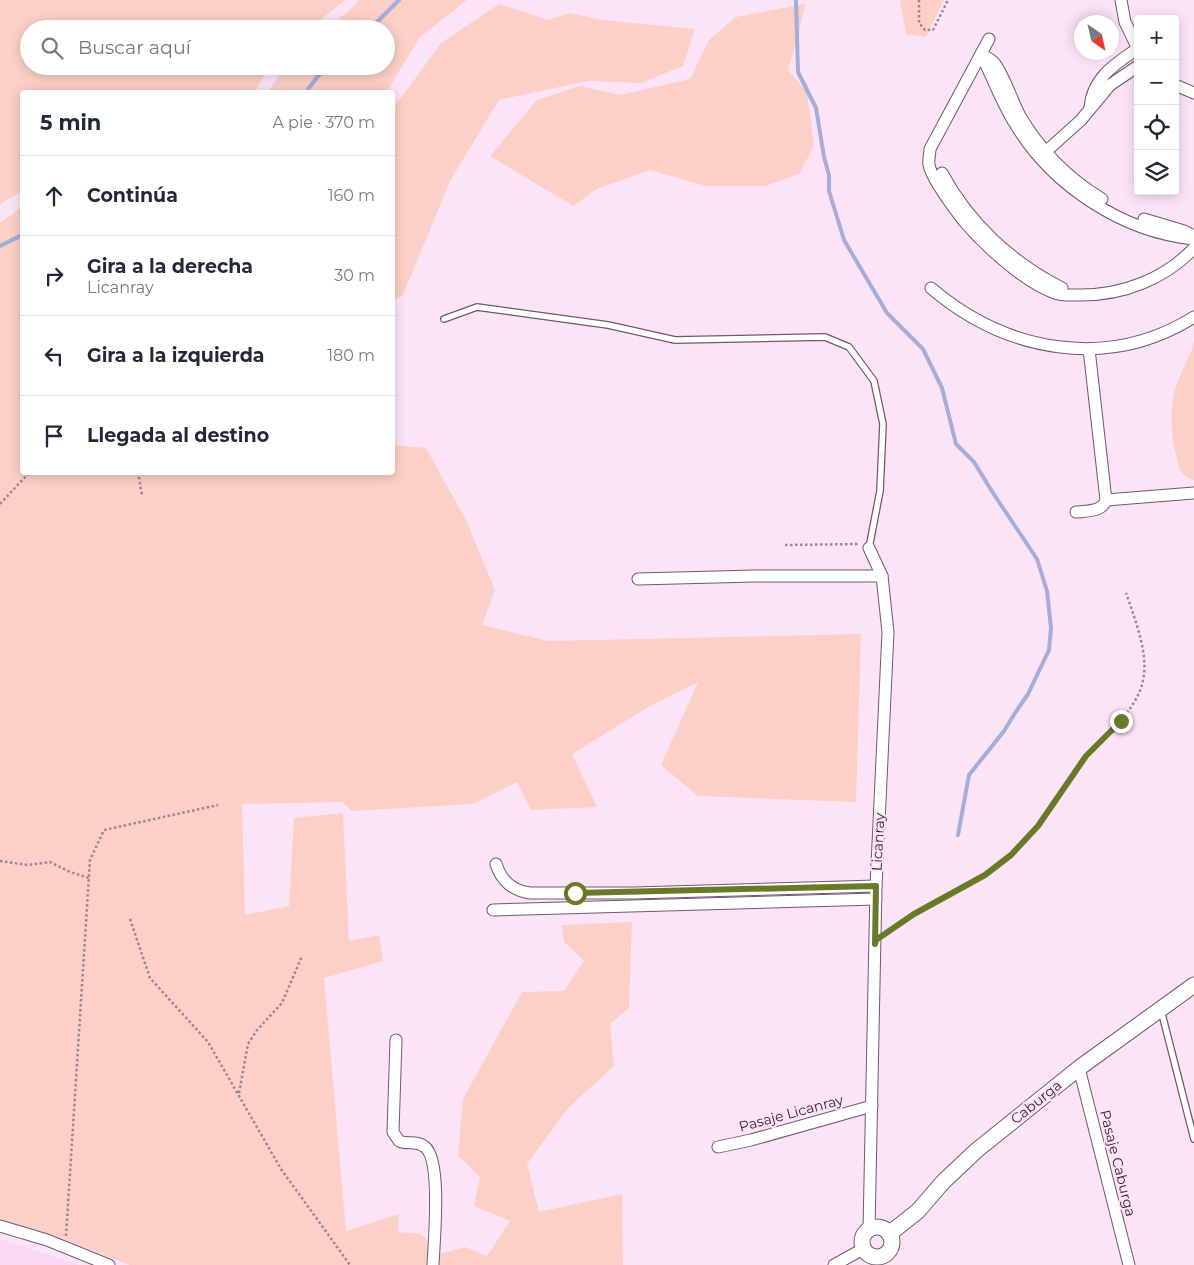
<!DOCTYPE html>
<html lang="es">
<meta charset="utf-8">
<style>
:root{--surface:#fff;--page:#f6f6f7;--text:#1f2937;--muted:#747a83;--line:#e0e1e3}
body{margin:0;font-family:Montserrat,sans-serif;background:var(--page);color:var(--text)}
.controls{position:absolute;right:15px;top:15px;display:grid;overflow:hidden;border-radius:5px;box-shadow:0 2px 12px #0003}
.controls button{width:45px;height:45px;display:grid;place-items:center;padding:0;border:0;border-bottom:1px solid var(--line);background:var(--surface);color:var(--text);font:25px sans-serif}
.compass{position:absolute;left:1074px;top:15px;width:45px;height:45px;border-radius:50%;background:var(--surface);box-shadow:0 2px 12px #0003;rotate:146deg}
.stop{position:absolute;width:15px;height:15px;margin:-11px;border:4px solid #6a7927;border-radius:50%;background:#fff}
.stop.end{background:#6a7927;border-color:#fff;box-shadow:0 1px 5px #0008}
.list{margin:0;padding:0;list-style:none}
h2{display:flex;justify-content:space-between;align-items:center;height:65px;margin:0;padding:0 20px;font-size:21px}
h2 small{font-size:16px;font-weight:400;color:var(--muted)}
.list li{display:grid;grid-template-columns:32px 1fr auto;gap:15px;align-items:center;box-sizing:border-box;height:80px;padding:0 20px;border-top:1px solid var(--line)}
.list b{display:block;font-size:19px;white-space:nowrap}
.list p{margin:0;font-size:16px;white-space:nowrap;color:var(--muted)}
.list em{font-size:16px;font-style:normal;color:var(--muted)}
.icon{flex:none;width:28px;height:28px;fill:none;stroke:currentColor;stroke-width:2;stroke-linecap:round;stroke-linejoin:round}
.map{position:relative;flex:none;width:1194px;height:1265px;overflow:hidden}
.search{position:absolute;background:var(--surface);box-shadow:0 2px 12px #0003;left:20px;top:20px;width:375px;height:55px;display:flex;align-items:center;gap:12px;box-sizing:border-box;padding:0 18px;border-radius:28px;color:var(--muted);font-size:19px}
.panel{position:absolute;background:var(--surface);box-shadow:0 2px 12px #0003;left:20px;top:90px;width:375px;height:385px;border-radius:5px}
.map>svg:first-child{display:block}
</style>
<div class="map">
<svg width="1194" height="1265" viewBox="0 0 1194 1265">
<rect width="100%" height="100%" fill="#fce4f6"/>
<polygon fill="#fcd7f3" points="0,1239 79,1265 0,1265"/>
<g fill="#fcd0c6">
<polygon points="0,0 345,0 309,29 29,29 29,66 269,66 255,92 22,92 22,191 0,204"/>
<polygon points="359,0 467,0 419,38 387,92 268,92 285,66 386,66 386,29 324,29 349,11"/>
<polygon points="900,0 944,0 926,37 906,34"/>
<polygon points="499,4 549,20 569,13 603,20 695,29 683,66 641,83 588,81 499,100 450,181 403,295 393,300 393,109 441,43"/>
<polygon points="805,4 798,36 788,70 807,92 814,146 799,174 765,186 706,186 650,170 597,189 573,206 490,156 537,100 580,86 620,95 690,79 709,40 736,17"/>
<polygon points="22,207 22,472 392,472 393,445 426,448 466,520 495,590 482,625 548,641 861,634 856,802 698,796 661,765 698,682 650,706 572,754 597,807 531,810 517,782 473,804 352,811 342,802 242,804 245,915 289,906 294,818 343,813 349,941 379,935 383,961 324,978 346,1231 399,1214 398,1232 421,1234 440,1254 465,1247 487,1256 510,1221 474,1206 480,1177 458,1156 463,1099 522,992 564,991 584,961 564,942 562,925 632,922 629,1008 610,1024 614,1066 568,1108 527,1164 539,1212 622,1194 623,1265 130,1265 54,1236 0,1219 0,223"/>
<path d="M1194,342V480C1180,476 1179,468 1176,454C1170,430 1169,402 1179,378C1184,366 1191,355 1194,342Z"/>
</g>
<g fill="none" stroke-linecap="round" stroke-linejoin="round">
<g stroke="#a5add8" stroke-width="4">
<polyline points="796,0 798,72 816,108 824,157 829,175 829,191 844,240 887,313 923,349 942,388 956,444 974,462 993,493 1037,559 1047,591 1051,628 1049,650 1028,694 1015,713 1004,731 969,775 958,835"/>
<polyline points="370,29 399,0"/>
<polyline points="306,92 318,76 329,66"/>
<polyline points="0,246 22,235"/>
</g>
<defs>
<g id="lane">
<polyline points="444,319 477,307 608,325 675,340 825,337 849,347 874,381 883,424 880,491 869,548"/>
<polyline points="1161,1010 1194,1139"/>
</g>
<g id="street">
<polyline points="1121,0 1125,22 1138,49"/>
<path d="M989,39L930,149C930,154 928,160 929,165C932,180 953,207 963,220C984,245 1024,282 1055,293C1063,296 1072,295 1081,295C1123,295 1165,279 1194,248"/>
<path d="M981,54C992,76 1001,101 1014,122C1051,185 1122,232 1194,239"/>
<path d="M983,55C987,58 993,60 995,64C1004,76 1012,101 1020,116C1040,150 1069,179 1102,199"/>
<polyline points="1175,85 1194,93"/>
<path d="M1090,108C1092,78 1115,64 1137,49"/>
<polyline points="1041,156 1081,120 1110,85 1138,66"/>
<path d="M942,173C969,223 1012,263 1062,288"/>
<polyline points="1144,219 1184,231 1194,236"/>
<path d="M931,288C1006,352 1108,371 1194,317"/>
<polyline points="1106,500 1194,493"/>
<path d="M1076,512C1087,511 1102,512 1106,500L1089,349"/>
<polyline points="869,548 882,576 888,632 876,886 869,1230"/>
<polyline points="638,579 755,576 882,576"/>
<path d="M496,864C501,880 513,891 530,893H634L876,886"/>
<polyline points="493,910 876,899"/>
<path d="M396,1040L393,1132L399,1141C408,1145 417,1140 425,1147C442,1160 434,1242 433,1265"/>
<polyline points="1079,1068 1129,1265"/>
<polyline points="718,1147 751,1140 872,1106"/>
<polyline points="0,1226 47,1240 109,1265"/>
<polyline points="834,1265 863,1249"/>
</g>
<g id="secondary">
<circle cx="877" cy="1242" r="15"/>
<polyline points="889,1234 918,1211 943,1182 977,1150 1079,1068 1194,985"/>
</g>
</defs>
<use href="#lane" stroke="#72586c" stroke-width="8"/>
<use href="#street" stroke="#72586c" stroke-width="13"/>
<use href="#secondary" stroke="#72586c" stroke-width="17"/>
<g stroke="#998795" stroke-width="2.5" stroke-dasharray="2.5 2.5" stroke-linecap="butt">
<polyline points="919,0 919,23 925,30 933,30 948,0"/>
<polyline points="138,472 142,495"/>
<polyline points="0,504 27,475 32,472"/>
<polyline points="785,545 859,544"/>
<polyline points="0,861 28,865 50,862 70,872 89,878"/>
<polyline points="130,919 150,978 208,1042 281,1169 350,1265"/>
<path d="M887,932C930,901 981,885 1019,848C1046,821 1062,785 1086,756C1108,730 1140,710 1144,674C1147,650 1134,616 1126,593"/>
<polyline points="239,1093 248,1044 257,1030 282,1003 302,956"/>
<polyline points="66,1236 90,860 104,830 218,805"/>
</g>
<use href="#lane" stroke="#fff" stroke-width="5.5"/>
<use href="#street" stroke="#fff" stroke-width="11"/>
<use href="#secondary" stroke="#fff" stroke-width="15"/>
</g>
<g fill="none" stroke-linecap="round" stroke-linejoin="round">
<polyline stroke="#6a7927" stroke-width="6" points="575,893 876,886 875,944 876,940 914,914 985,875 1011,855 1038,826 1086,756 1121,721"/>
</g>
<g text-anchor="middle" stroke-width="4.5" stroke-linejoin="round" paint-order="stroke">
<g font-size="14" fill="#342831" stroke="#fce4f6">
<text transform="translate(878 842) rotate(-87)" y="5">Licanray</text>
<text transform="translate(1036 1102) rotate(-39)" y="5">Caburga</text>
<text transform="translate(791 1113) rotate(-15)" y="5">Pasaje Licanray</text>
<text transform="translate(1118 1163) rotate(76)" y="5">Pasaje Caburga</text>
</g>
</g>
</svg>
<div class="controls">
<button>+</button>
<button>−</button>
<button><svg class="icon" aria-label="locate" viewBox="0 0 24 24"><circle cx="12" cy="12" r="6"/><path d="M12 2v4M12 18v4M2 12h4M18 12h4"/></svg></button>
<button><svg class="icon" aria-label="layers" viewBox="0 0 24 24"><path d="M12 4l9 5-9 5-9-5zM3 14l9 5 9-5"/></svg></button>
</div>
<svg class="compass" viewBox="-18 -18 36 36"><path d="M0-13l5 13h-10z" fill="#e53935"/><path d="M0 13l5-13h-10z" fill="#747a83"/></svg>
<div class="stop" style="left:575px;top:893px"></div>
<div class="stop end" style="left:1121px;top:721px"></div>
<div class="search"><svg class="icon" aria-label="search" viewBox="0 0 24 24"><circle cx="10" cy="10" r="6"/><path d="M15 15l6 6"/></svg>Buscar aquí</div>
<section class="panel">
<h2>5 min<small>A pie · 370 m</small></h2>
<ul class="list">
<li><svg class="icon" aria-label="ahead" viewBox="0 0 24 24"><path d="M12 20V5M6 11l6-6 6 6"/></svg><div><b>Continúa</b></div><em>160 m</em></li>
<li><svg class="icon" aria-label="right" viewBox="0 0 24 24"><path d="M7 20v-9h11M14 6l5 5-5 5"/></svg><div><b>Gira a la derecha</b><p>Licanray</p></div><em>30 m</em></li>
<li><svg class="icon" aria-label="left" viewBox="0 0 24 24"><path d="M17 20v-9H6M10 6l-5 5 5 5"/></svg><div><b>Gira a la izquierda</b></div><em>180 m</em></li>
<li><svg class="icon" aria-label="arrive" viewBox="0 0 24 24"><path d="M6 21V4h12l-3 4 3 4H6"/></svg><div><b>Llegada al destino</b></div></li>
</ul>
</section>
</div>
